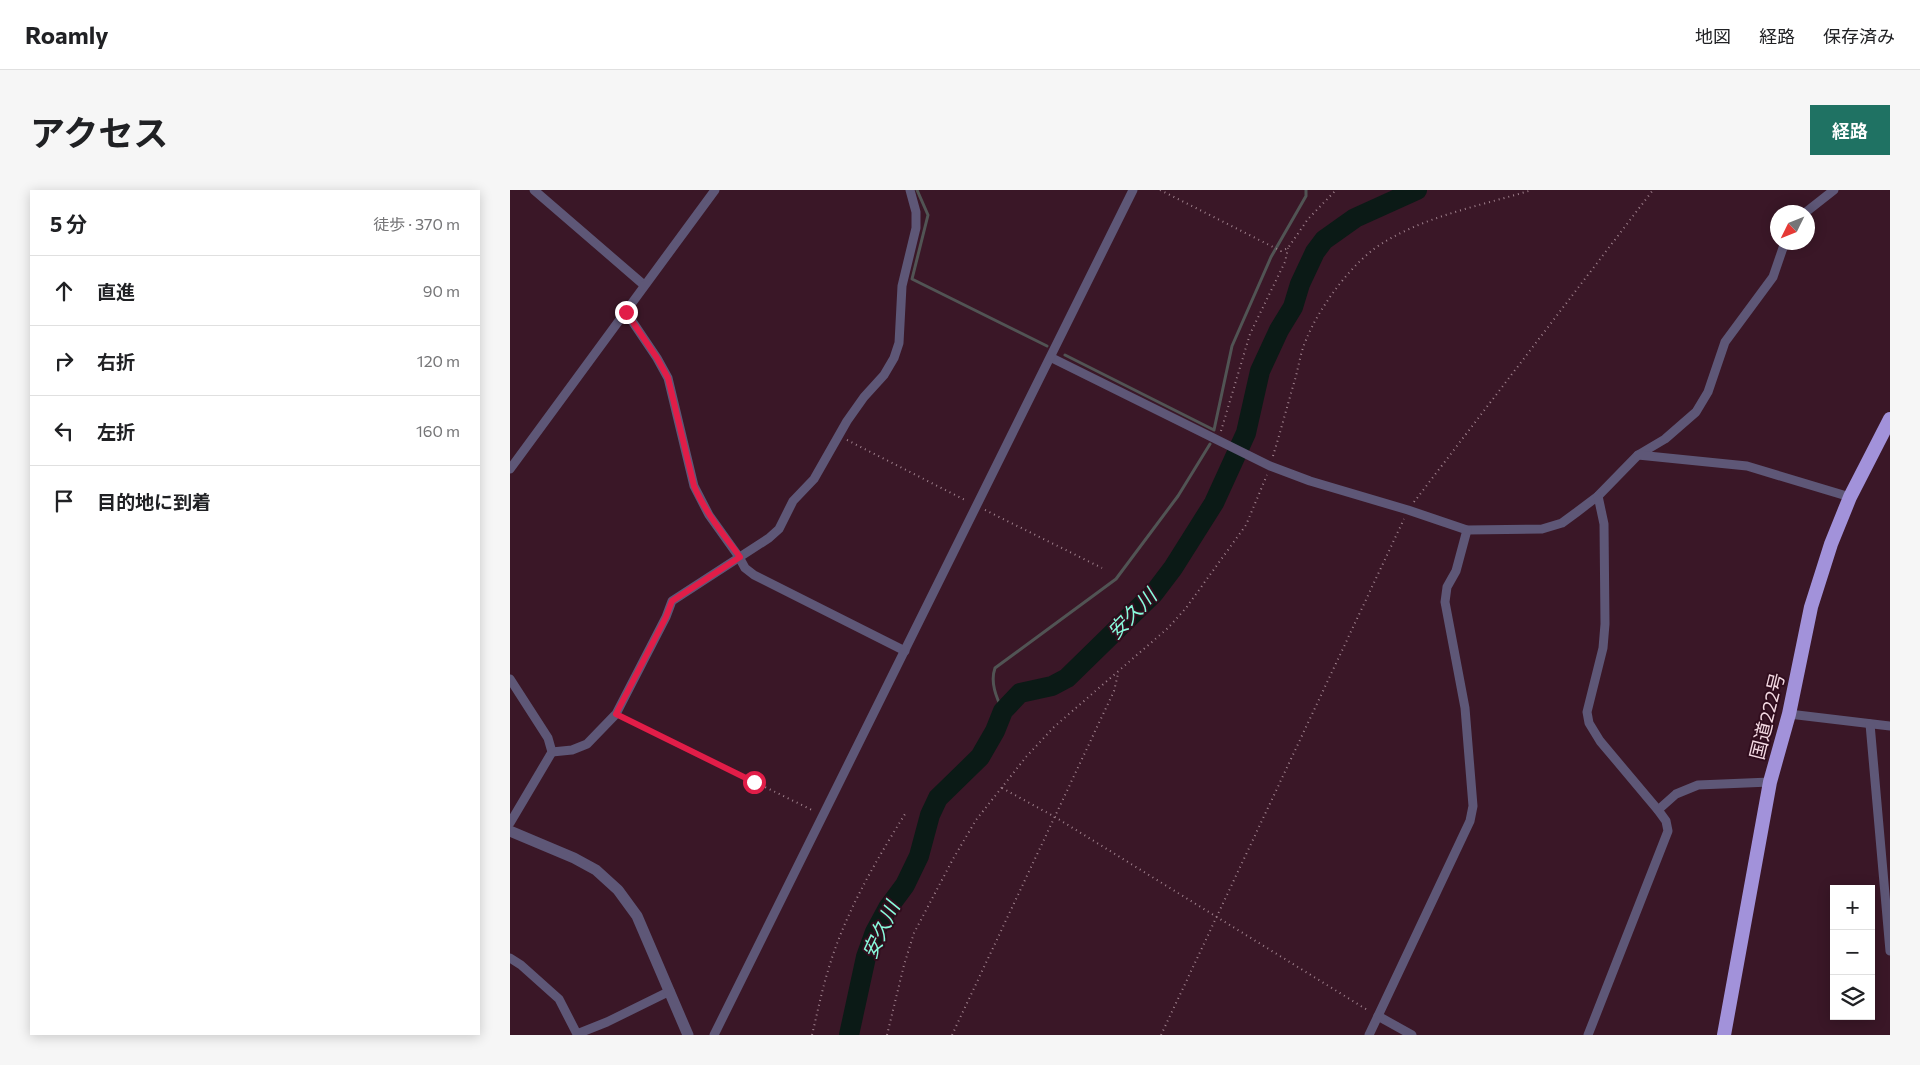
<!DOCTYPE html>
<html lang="ja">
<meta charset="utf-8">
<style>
:root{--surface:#fff;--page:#f6f6f6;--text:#202124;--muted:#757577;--line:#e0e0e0;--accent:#1f7263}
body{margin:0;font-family:Commissioner,"Noto Sans JP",sans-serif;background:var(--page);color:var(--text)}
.controls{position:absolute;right:15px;bottom:15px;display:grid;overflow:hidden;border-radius:0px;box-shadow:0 2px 12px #0003}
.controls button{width:45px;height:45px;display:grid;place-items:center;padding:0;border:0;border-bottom:1px solid var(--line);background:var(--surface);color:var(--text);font:25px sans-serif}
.compass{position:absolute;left:1260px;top:15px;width:45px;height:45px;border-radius:50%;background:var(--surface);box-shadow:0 2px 12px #0003;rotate:227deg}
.stop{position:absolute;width:15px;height:15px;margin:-11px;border:4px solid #e11d48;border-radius:50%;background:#fff}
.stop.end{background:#e11d48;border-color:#fff;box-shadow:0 1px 5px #0008}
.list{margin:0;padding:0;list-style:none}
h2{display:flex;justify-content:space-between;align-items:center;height:65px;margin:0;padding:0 20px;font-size:21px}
h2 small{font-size:16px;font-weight:400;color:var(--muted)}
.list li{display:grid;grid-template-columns:32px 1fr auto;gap:15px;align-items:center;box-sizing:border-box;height:70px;padding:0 20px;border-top:1px solid var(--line)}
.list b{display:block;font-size:19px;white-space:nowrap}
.list em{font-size:16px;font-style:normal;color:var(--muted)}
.icon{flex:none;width:28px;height:28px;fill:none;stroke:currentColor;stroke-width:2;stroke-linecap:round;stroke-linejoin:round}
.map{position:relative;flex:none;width:1380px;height:845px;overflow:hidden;border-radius:0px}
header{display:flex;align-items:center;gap:30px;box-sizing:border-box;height:70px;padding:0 25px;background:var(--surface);border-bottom:1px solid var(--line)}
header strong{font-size:24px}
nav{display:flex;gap:28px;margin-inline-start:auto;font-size:18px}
.intro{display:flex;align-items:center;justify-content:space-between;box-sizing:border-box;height:120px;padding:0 30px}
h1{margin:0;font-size:35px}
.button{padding:12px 22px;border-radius:0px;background:var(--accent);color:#fff;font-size:18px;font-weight:700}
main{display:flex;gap:30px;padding:0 30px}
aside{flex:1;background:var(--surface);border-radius:0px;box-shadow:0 2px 12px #0003}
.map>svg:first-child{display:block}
</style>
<header>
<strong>Roamly</strong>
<nav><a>地図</a><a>経路</a><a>保存済み</a></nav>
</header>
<div class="intro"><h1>アクセス</h1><a class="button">経路</a></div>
<main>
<aside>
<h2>5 分<small>徒歩 · 370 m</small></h2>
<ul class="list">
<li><svg class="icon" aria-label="ahead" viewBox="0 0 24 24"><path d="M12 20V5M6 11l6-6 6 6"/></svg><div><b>直進</b></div><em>90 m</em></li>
<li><svg class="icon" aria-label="right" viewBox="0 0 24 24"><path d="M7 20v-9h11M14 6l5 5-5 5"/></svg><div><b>右折</b></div><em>120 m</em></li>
<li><svg class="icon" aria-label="left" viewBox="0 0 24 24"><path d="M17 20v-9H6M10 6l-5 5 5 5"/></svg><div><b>左折</b></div><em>160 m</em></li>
<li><svg class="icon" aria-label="arrive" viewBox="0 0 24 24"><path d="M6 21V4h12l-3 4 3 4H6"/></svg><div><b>目的地に到着</b></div></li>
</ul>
</aside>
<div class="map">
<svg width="1380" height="845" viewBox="0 0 1380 845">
<rect width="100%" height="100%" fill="#3a1727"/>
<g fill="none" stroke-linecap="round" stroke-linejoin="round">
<g stroke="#515454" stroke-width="3">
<polyline points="407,0 418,25 402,89 537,156"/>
<polyline points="555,165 704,240 722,156 761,67 796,6 796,0"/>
<path d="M493,521C486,507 480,492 485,478L606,389L668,306L700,254"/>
</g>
<polyline stroke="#0b1a16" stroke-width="20" points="339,845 356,767 365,742 378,718 395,695 409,666 420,625 428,608 470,567 485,541 493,521 510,503 542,496 557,488 644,403 663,378 704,313 736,243 750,181 769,140 783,117 790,94 805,62 814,50 845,28 907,0"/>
<g stroke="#a0828e" stroke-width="2" stroke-dasharray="1 4" stroke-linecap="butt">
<polyline points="650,0 771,61 778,58 798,29 826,0"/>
<polyline points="711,241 740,144 775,72 778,58"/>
<polyline points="337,250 457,311"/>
<path d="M763,266C771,240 778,213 786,186C789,174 791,161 796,150C809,117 845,68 876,51C920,25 973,15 1022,0"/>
<polyline points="904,312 1143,0"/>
<polyline points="475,320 592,378"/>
<polyline points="116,529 304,621"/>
<polyline points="492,598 545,627 859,821"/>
<path d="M302,845C308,820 313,795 321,771C337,720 367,669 395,624"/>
<polyline points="377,845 394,775 404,743 443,669 466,630 516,567 544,537 658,438 676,418 736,335 757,285"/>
<polyline points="442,845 604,501 608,484"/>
<polyline points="651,845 894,329"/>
</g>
<g stroke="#5e5777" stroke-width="9">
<polyline points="24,0 134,95"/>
<polyline points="1296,22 1324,0"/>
<polyline points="116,122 147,168 158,188 184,296 199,325 229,367 235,378 244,385 395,461"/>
<polyline points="542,168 760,276 800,291 898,320 957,340 1032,339 1052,333 1067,322 1088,306 1128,265 1155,249 1186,222 1198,202 1215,152 1263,87 1275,52"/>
<polyline points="1128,265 1237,276 1340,307"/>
<polyline points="0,279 205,0"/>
<polyline points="0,489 38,548 42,562 0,633"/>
<polyline points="1279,524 1380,536"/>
<polyline points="1360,534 1380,761"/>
<polyline points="42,562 62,560 77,554 106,524 156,427 162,411 259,348 269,339 283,311 304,289 337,231 354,207 374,185 384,168 389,153 392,96 406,38 406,22 400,0"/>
<polyline points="1148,620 1166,604 1188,595 1260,592"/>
<polyline points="0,768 11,775 49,809 67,844 97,832 160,801"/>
<polyline points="868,826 902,845"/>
<polyline points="204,845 623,0"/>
<polyline points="859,845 960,631 963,616 955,518 935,412 937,397 946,381 957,340"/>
<polyline points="1078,845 1158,641 1156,631 1148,620 1090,551 1079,533 1077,522 1093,458 1095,434 1094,334 1088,306"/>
</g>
<polyline stroke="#5e5777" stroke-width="11" points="0,641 64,668 86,680 108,700 127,726 178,845"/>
<polyline stroke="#a292da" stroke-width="14" points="1214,845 1260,592 1279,524 1301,417 1321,354 1340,307 1380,229"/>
</g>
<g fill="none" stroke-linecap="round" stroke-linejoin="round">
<path stroke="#e11d48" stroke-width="6" d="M116,122L147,168L158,188L184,296C195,322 213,344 230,367L162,411L156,427L106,524L244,592"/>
</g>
<g text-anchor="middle" stroke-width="4" stroke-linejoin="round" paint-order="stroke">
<g font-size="19" fill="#f4dae3" stroke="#300d1d">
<text transform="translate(1257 526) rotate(-76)" y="7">国道222号</text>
</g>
<g font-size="20" font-style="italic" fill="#88fbdc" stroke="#300d1d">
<text transform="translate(622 424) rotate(-46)" y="7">安久川</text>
<text transform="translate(371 740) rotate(-65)" y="7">安久川</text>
</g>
</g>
</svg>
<div class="controls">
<button>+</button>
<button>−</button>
<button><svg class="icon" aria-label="layers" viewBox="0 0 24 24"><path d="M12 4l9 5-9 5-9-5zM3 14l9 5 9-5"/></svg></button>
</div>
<svg class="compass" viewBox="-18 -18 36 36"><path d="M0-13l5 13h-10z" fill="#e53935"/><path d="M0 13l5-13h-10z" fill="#757577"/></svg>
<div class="stop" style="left:244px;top:592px"></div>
<div class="stop end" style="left:116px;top:122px"></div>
</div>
</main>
